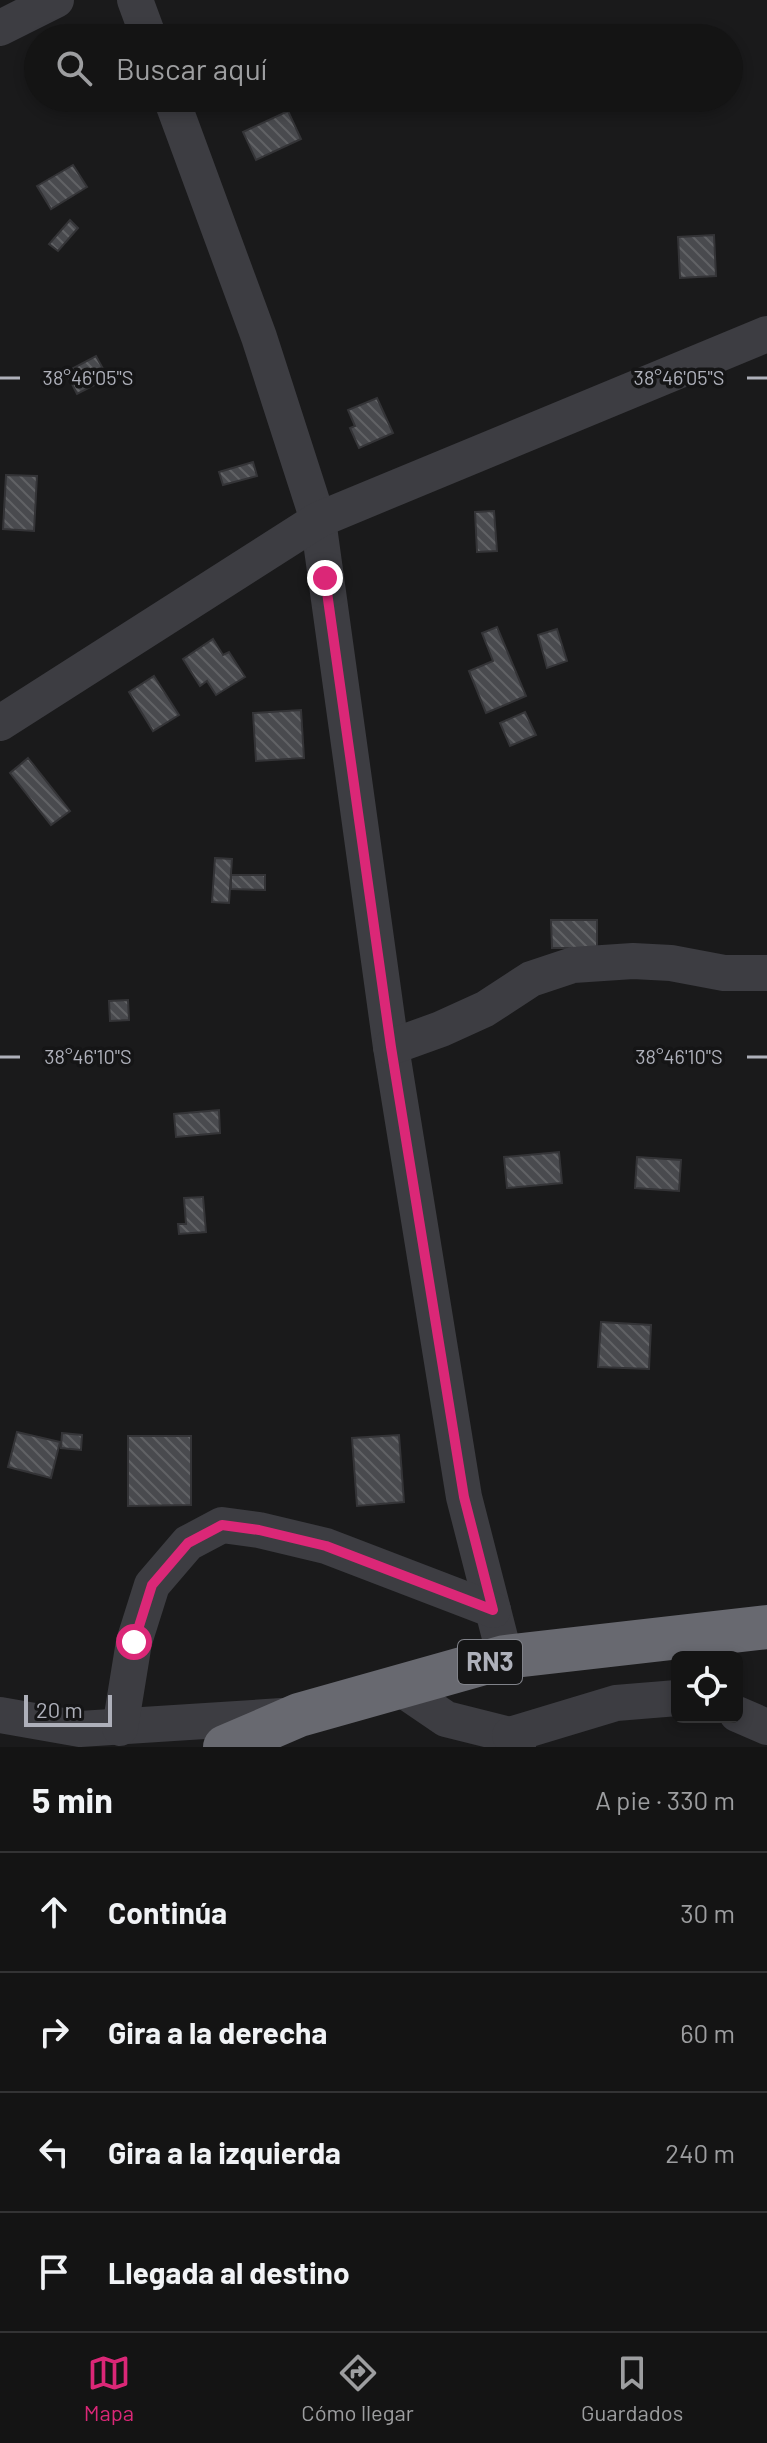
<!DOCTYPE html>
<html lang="es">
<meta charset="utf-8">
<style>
:root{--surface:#141414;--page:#212122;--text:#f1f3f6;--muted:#9d9ea0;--line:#333334;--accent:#db2777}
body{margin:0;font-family:Barlow,sans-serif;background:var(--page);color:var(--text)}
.controls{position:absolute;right:24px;bottom:24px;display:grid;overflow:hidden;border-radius:12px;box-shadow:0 4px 12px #0003}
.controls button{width:72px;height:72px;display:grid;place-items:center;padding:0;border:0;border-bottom:2px solid var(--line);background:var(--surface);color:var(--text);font:40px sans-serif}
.scale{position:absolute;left:24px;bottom:20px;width:88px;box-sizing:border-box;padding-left:8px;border:4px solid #aeb0ba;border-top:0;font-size:22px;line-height:28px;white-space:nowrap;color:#aeb0ba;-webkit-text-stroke:6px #151516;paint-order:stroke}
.stop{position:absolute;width:24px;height:24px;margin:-18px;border:6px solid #db2777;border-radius:50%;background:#fff}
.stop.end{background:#db2777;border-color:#fff;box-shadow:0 2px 8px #0008}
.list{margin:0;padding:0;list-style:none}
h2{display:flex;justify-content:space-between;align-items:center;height:104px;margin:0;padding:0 32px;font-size:34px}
h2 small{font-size:26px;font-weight:400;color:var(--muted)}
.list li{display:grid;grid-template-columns:52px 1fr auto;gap:24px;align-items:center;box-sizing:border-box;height:120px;padding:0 32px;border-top:2px solid var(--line)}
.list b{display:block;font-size:30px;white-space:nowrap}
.list em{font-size:26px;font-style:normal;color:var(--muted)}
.icon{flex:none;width:44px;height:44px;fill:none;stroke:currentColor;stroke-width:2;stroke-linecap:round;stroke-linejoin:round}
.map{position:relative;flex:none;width:767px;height:1747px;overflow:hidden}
.search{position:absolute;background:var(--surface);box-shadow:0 4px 12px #0003;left:24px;right:24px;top:24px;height:88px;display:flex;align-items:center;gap:20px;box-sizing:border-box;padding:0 28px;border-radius:44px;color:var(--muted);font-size:30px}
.sheet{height:584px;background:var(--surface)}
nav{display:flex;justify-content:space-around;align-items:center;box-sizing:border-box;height:112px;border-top:2px solid var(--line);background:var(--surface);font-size:22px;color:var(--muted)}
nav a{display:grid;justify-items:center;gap:4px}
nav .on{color:var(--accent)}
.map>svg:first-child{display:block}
</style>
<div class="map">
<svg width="767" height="1747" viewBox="0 0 767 1747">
<defs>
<pattern id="building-back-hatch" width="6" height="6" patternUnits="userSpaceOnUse" patternTransform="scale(2)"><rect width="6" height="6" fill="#494a4e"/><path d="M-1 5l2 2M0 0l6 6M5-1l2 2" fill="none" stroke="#616265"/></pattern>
</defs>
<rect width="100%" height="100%" fill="#1a1a1b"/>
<g fill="url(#building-back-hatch)" stroke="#343437" stroke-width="2">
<polygon points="288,111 301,139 256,160 243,132"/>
<polygon points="73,165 87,187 51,209 37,186"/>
<polygon points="70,220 78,228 58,251 49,244"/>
<polygon points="714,235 716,276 680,278 678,237"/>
<polygon points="96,356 108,378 77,394 66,372"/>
<polygon points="377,398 393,433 359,448 350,428 355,426 348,410"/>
<polygon points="253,462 257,476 223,485 219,472"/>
<polygon points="6,475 37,476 34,531 3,529"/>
<polygon points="494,511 497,551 477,552 475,512"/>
<polygon points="497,627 526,696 486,713 469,671 493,661 482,633"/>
<polygon points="557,629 567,661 547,668 538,635"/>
<polygon points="213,639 223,655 229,652 245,677 216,695 207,681 200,686 183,659"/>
<polygon points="154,676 179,715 153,731 129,692"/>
<polygon points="301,710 304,758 256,761 253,713"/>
<polygon points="525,712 536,735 510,746 500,723"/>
<polygon points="28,758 70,811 51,825 10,773"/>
<polygon points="215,858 232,859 229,903 212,902"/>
<polygon points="231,875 265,875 265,890 231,889"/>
<polygon points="551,920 597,920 597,948 552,948"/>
<polygon points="128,1000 129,1020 110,1021 109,1001"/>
<polygon points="219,1110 220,1133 176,1137 174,1114"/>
<polygon points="559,1152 562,1183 507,1188 504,1157"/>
<polygon points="637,1157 681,1160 679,1191 635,1188"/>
<polygon points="203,1197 206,1232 179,1234 178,1224 186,1224 184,1198"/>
<polygon points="601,1322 651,1325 649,1369 598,1367"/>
<polygon points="17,1432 60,1442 51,1478 8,1467"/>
<polygon points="62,1433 82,1435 81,1450 61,1448"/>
<polygon points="399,1435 404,1502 357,1506 352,1438"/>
<polygon points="128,1436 191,1436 191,1505 128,1506"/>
</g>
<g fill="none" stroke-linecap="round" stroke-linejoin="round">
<g stroke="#3d3d42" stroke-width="36">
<polyline points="135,0 149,38"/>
<polyline points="0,28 56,0"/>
<polyline points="171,98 259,337 318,520 391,1047 464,1497 505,1657"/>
<polyline points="0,723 318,520 767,334"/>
<polyline points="391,1047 441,1029 485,1009 531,979 573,965 633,961 671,963 724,973 767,973"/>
<polyline points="399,1687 446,1719 510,1735 518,1747"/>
<polyline points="737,1714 767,1727"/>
<polyline points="0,1715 80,1729 282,1716"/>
<polyline points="120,1728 134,1642 152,1585 188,1543 222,1525 259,1530 326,1546 493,1610"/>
<polyline points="510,1735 616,1703 677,1698"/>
</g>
<polyline stroke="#686970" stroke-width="44" points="225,1747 299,1715 505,1657 767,1627"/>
</g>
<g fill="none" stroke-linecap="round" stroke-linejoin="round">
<polyline stroke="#db2777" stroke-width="10" points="134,1642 152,1585 188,1543 222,1525 259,1530 326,1546 493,1610 464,1497 391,1047 325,578"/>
</g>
<path fill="none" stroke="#aeb0ba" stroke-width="3" d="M0,378H20M747,378H767M0,1057H20M747,1057H767"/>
<g text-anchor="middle" stroke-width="7" stroke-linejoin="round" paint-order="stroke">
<rect fill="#151516" stroke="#808289" stroke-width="2" x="458" y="1640" width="64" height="44" rx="6"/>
<g font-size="26" font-weight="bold" fill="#aeb0ba">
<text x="490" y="1671">RN3</text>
</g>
</g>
<g font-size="20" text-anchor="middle" fill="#aeb0ba" stroke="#151516" stroke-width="7" stroke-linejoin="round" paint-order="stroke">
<text x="88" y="385">38°46'05"S</text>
<text x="679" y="385">38°46'05"S</text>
<text x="88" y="1064">38°46'10"S</text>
<text x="679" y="1064">38°46'10"S</text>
</g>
</svg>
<div class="controls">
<button><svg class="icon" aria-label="locate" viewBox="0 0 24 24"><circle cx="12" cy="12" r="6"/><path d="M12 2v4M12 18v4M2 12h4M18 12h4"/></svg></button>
</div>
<div class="scale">20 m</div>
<div class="stop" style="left:134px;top:1642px"></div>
<div class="stop end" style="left:325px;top:578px"></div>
<div class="search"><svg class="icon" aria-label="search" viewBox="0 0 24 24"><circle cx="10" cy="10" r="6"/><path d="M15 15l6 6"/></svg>Buscar aquí</div>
</div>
<section class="sheet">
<h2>5 min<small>A pie · 330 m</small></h2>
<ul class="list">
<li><svg class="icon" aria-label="ahead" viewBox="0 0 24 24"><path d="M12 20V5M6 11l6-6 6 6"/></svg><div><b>Continúa</b></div><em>30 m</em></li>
<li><svg class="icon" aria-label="right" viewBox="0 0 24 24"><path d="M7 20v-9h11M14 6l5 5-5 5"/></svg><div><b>Gira a la derecha</b></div><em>60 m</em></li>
<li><svg class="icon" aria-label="left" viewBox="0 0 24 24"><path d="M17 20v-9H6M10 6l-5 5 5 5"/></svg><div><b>Gira a la izquierda</b></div><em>240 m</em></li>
<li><svg class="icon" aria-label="arrive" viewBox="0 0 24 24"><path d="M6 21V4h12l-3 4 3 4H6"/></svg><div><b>Llegada al destino</b></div></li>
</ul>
</section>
<nav>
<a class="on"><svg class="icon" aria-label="map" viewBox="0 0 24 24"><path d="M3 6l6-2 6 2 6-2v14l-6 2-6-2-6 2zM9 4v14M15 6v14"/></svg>Mapa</a>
<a><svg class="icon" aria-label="directions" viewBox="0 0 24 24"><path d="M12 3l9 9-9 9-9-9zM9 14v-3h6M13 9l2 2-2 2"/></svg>Cómo llegar</a>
<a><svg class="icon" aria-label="saved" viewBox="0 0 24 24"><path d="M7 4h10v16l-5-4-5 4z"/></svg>Guardados</a>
</nav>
